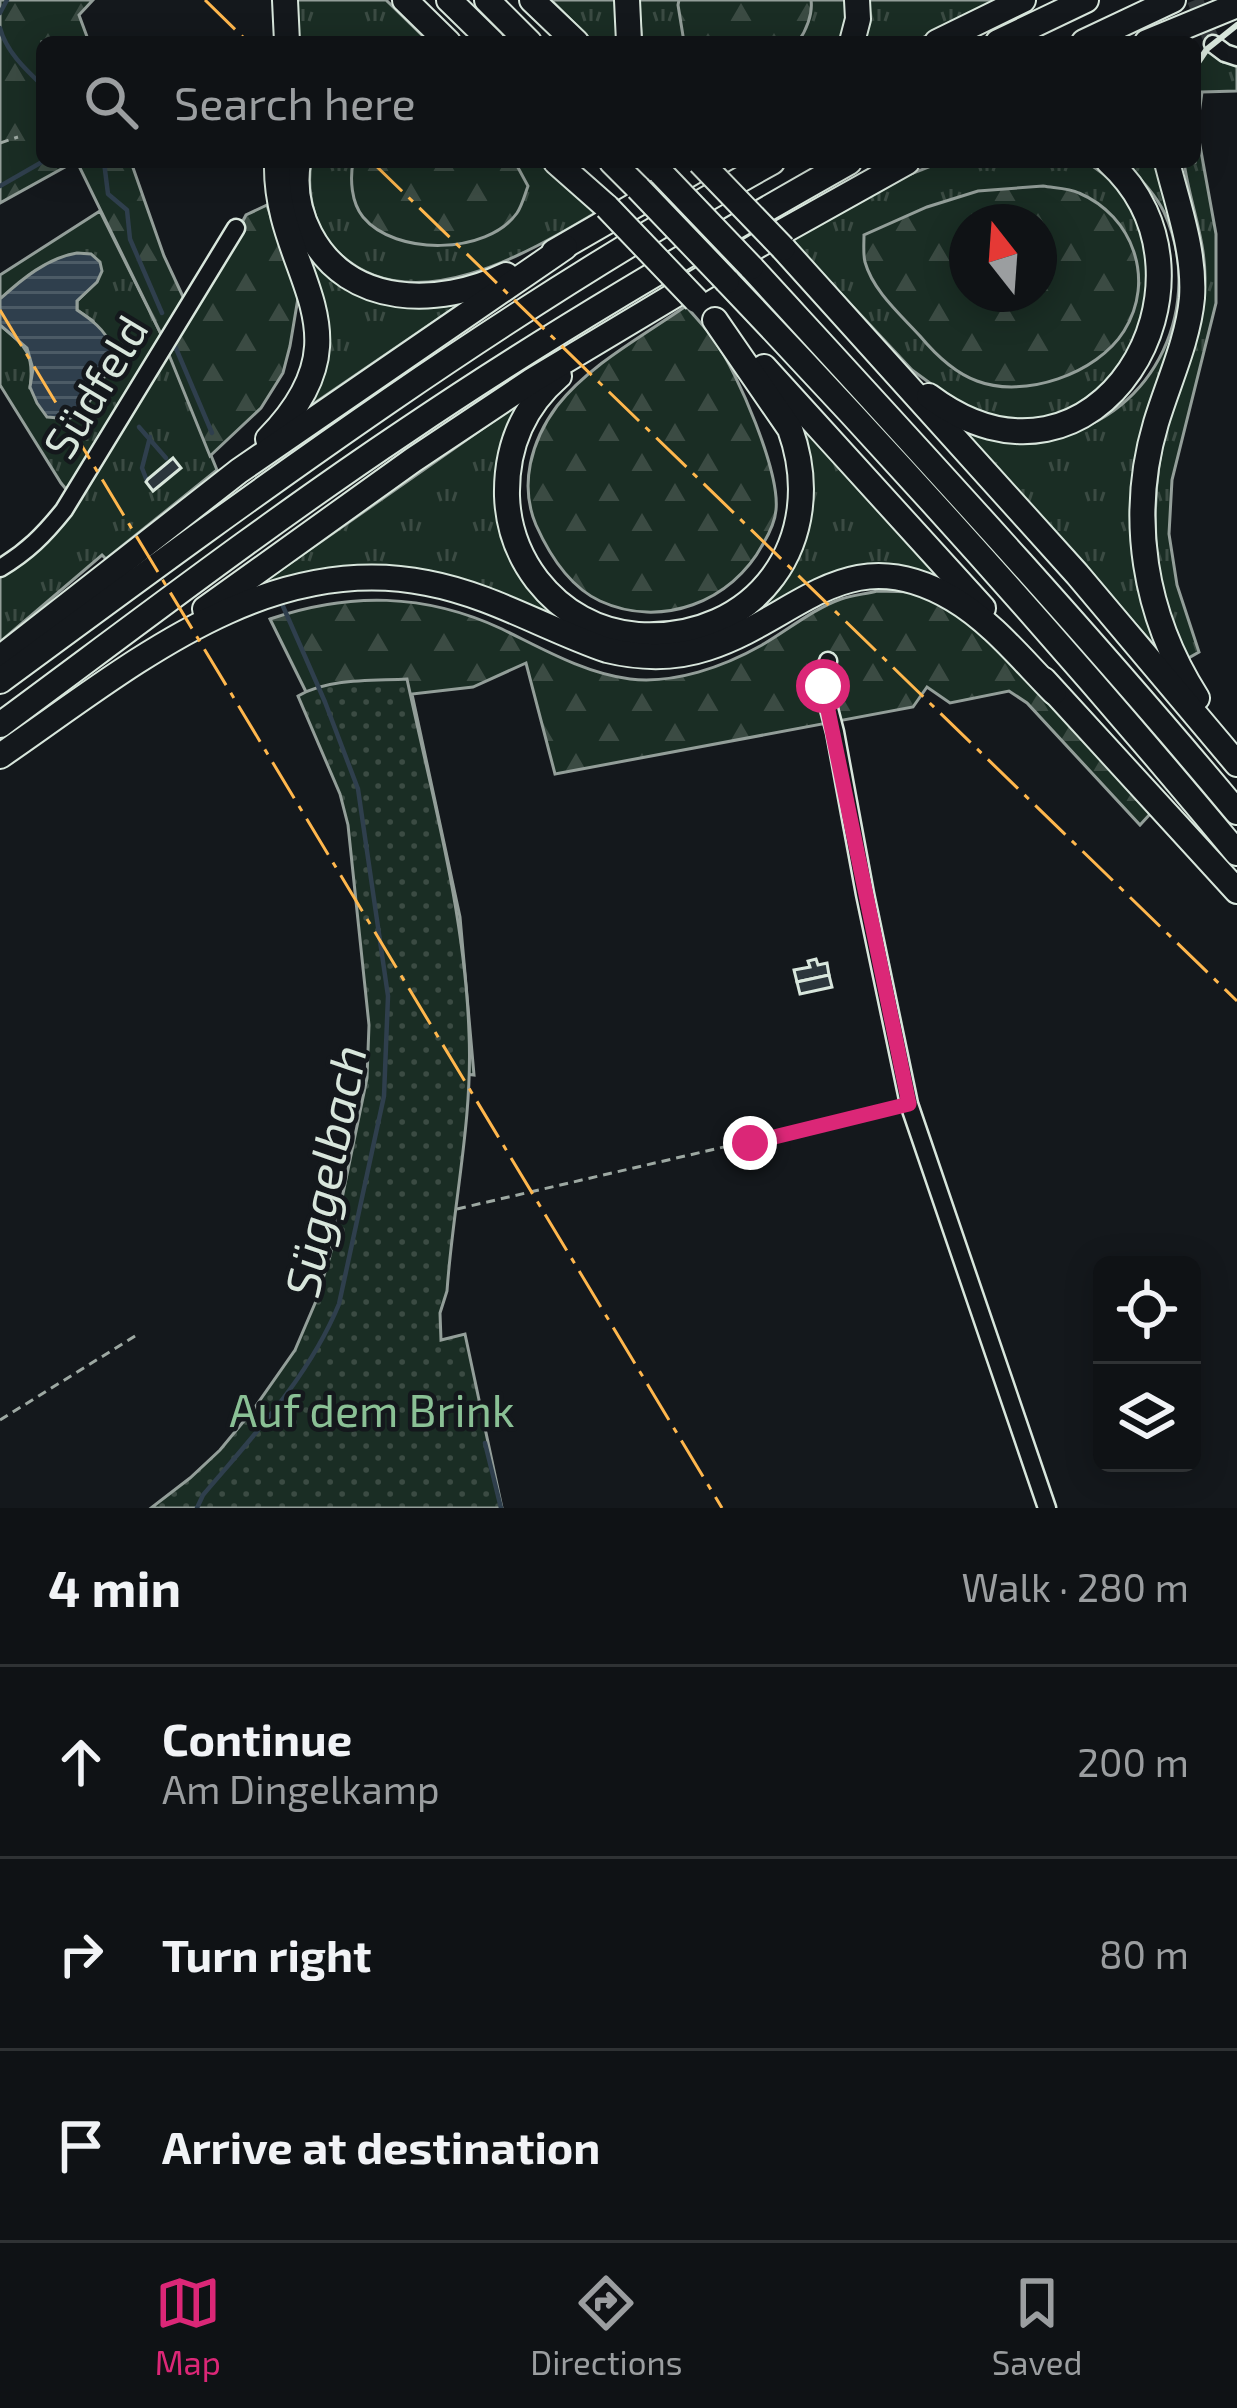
<!DOCTYPE html>
<meta charset="utf-8">
<style>
:root{--surface:#0f1215;--page:#1d2022;--text:#f1f3f6;--muted:#9b9ea0;--line:#2f3234;--accent:#db2777}
body{margin:0;font-family:"Exo 2",sans-serif;background:var(--page);color:var(--text)}
.controls{position:absolute;right:36px;bottom:36px;display:grid;overflow:hidden;border-radius:18px;box-shadow:0 6px 30px #0003}
.controls button{width:108px;height:108px;display:grid;place-items:center;padding:0;border:0;border-bottom:3px solid var(--line);background:var(--surface);color:var(--text);font:60px sans-serif}
.compass{position:absolute;left:949px;top:204px;width:108px;height:108px;border-radius:50%;background:var(--surface);box-shadow:0 6px 30px #0003;rotate:343deg}
.stop{position:absolute;width:36px;height:36px;margin:-27px;border:9px solid #db2777;border-radius:50%;background:#fff}
.stop.end{background:#db2777;border-color:#fff;box-shadow:0 3px 12px #0008}
.list{margin:0;padding:0;list-style:none}
h2{display:flex;justify-content:space-between;align-items:center;height:156px;margin:0;padding:0 48px;font-size:51px}
h2 small{font-size:39px;font-weight:400;color:var(--muted)}
.list li{display:grid;grid-template-columns:78px 1fr auto;gap:36px;align-items:center;box-sizing:border-box;height:192px;padding:0 48px;border-top:3px solid var(--line)}
.list b{display:block;font-size:45px;white-space:nowrap}
.list p{margin:0;font-size:39px;white-space:nowrap;color:var(--muted)}
.list em{font-size:39px;font-style:normal;color:var(--muted)}
.icon{flex:none;width:66px;height:66px;fill:none;stroke:currentColor;stroke-width:2;stroke-linecap:round;stroke-linejoin:round}
.map{position:relative;flex:none;width:1237px;height:1508px;overflow:hidden}
.search{position:absolute;background:var(--surface);box-shadow:0 6px 30px #0003;left:36px;right:36px;top:36px;height:132px;display:flex;align-items:center;gap:30px;box-sizing:border-box;padding:0 42px;border-radius:18px;color:var(--muted);font-size:45px}
.sheet{height:732px;background:var(--surface)}
nav{display:flex;justify-content:space-around;align-items:center;box-sizing:border-box;height:168px;border-top:3px solid var(--line);background:var(--surface);font-size:33px;color:var(--muted)}
nav a{display:grid;justify-items:center;gap:6px}
nav .on{color:var(--accent)}
.map>svg:first-child{display:block}
</style>
<div class="map">
<svg width="1237" height="1508" viewBox="0 0 1237 1508">
<defs>
<pattern id="grass-tufts" width="24" height="20" patternUnits="userSpaceOnUse" patternTransform="scale(3)"><rect width="24" height="20" fill="#1a2d24"/><path d="M3 7l-1-3M5 7V3M7 7l1-3M15 17l-1-3M17 17v-4M19 17l1-3" fill="none" stroke="#3b4b43"/></pattern>
<pattern id="forest-firs" width="22" height="20" patternUnits="userSpaceOnUse" patternTransform="scale(3)"><rect width="22" height="20" fill="#1a2d24"/><path d="M5 1l3.5 6h-7zM16 11l3.5 6h-7z" fill="#3b4b43"/></pattern>
<pattern id="park-dots" width="8" height="8" patternUnits="userSpaceOnUse" patternTransform="scale(3)"><rect width="8" height="8" fill="#1a2d24"/><path d="M2 2h.1M6 6h.1" fill="none" stroke="#3b4b43" stroke-width="1.8" stroke-linecap="round"/></pattern>
<pattern id="water-rules" width="6" height="5" patternUnits="userSpaceOnUse" patternTransform="scale(3)"><rect width="6" height="5" fill="#2f3f4d"/><path d="M0 2.5h6" fill="none" stroke="#4c5b66"/></pattern>
</defs>
<rect width="100%" height="100%" fill="#14181c"/>
<g fill="url(#grass-tufts)" stroke="#939e99" stroke-width="3" fill-rule="evenodd">
<polygon points="292,0 386,0 429,42 294,42"/>
<polygon points="551,0 617,0 622,42 593,42"/>
<polygon points="638,0 847,0 846,23 841,42 642,42"/>
<polygon points="866,0 998,0 914,42 862,42"/>
<path d="M1207,49L1223,62L1237,64V91L1202,92L1197,129L1216,234V303L1172,480L1169,534L1177,585L1199,652L1185,660C1177,637 1167,613 1162,589C1151,531 1154,472 1169,415C1181,370 1204,327 1205,281C1206,240 1189,201 1184,162H1195V67Z"/>
<polygon points="287,162 325,271 470,297 303,411 311,272"/>
<path d="M311,162H547L597,212C528,253 414,321 341,255C315,233 306,195 311,162Z"/>
<path d="M941,162H1087L1124,189L1154,240L1137,360L1069,411L1038,419H1007L979,412L949,397L912,370L789,238L908,175ZM967,222H1039V294H967Z"/>
<path d="M1124,162H1161L1182,253L1179,322L1141,451L1168,661L962,429L964,427C991,437 1026,441 1055,436C1156,416 1206,303 1164,212C1154,192 1139,178 1124,162Z"/>
<path d="M100,211L162,336L217,470L106,559L102,555L0,642V573L75,500L61,483L0,385V325C25,346 35,353 30,388L85,409L110,361L93,321L77,310V301L96,282L32,273L0,299V275Z"/>
<path d="M522,401C496,449 488,499 511,550C584,711 825,649 810,475C808,457 802,439 796,422L798,420L942,578C925,573 907,567 889,565C829,559 782,604 731,629C706,641 680,648 652,649C592,650 536,610 482,588C408,557 324,570 249,592Z"/>
</g>
<g fill="url(#forest-firs)" stroke="#939e99" stroke-width="3" fill-rule="evenodd">
<polygon points="0,0 93,0 79,15 89,42 42,42 42,162 74,162 0,203"/>
<path d="M679,0H811C813,14 806,31 798,42H684L678,5Z"/>
<polygon points="77,162 131,162 164,256 185,301 162,336"/>
<path d="M353,162H515L528,186C525,194 522,206 517,213C487,255 395,256 363,217C351,202 350,179 353,162Z"/>
<path d="M1043,186C1055,188 1069,188 1079,193C1133,216 1156,280 1124,331C1097,374 1024,399 977,381C955,373 935,354 920,336C901,315 873,291 865,262C863,255 864,243 864,235L927,207L978,191ZM967,222H1039V294H967Z"/>
<polygon points="267,205 298,298 290,346 283,373 261,408 210,456 165,345 230,245 246,215"/>
<path d="M686,306C695,317 706,328 715,341C738,373 780,472 776,510C775,522 769,534 763,544C732,602 661,629 600,601C570,587 549,554 536,525C519,485 531,441 557,406C590,364 643,336 686,306Z"/>
<path d="M877,591L917,592L980,628L1151,813L1140,825L1027,703L1009,691L950,703L927,687L913,707L555,774L526,663L473,687L412,694L460,917L474,1075L395,1066L351,793L313,706L270,619C349,592 425,593 502,629C543,649 584,673 630,679C675,684 723,667 762,645C788,630 813,609 841,599C853,595 866,594 877,591Z"/>
</g>
<path fill="url(#park-dots)" stroke="#939e99" stroke-width="3" d="M407,679C432,796 465,913 469,1033C473,1120 453,1205 447,1291L440,1313L441,1340L465,1334L502,1508H151L190,1478L220,1450L253,1410L295,1350L316,1301L330,1256L367,1078L369,1025L348,825L340,794L298,696C328,678 373,681 407,679Z"/>
<path fill="url(#water-rules)" stroke="#939e99" stroke-width="3" d="M77,253L91,254L100,262L102,271L97,282L77,301V310C89,318 106,330 111,346C116,365 87,415 67,419C65,419 49,417 47,417L37,403L30,387L33,369L27,348L0,325V299C22,279 47,258 77,253Z"/>
<g fill="none" stroke-linecap="round" stroke-linejoin="round">
<g stroke="#2f3f4d" stroke-width="4.5">
<polyline points="0,13 7,0"/>
<path d="M0,28C6,51 25,69 42,85"/>
<polyline points="104,162 108,194 127,210 130,239 162,313"/>
<polyline points="0,186 42,162"/>
<polyline points="175,346 212,433"/>
<polyline points="139,427 166,458"/>
<polyline points="147,481 142,468 150,437"/>
<polyline points="485,1443 501,1508"/>
<path d="M197,1508L203,1495C253,1436 309,1377 339,1304L384,1096L388,996L358,789L325,702L282,604"/>
</g>
</g>
<g fill="#2c363c" stroke="#d8e6dc" stroke-width="3">
<polygon points="173,458 181,468 153,491 146,482 148,479"/>
<polygon points="816,959 818,965 827,963 829,975 797,982 794,970 810,967 808,961"/>
<polygon points="829,975 832,987 800,994 797,982"/>
</g>
<g fill="none" stroke-linecap="round" stroke-linejoin="round">
<polyline stroke="#313739" stroke-width="16" stroke-dasharray="16 8" stroke-linecap="butt" points="1195,0 1213,44"/>
<defs>
<g id="minor">
<polyline points="1213,44 1225,53 1237,57"/>
<path d="M0,568C27,552 44,535 64,510L236,228"/>
<polyline points="828,661 823,686 835,732 865,894 909,1104 1047,1508"/>
</g>
<g id="highway">
<polyline points="285,0 287,42"/>
<polyline points="405,0 448,42"/>
<polyline points="449,0 492,42"/>
<polyline points="487,0 529,42"/>
<polyline points="532,0 576,42"/>
<polyline points="627,0 629,42"/>
<polyline points="852,42 858,19 857,0"/>
<polyline points="937,42 1023,0"/>
<polyline points="998,42 1086,0"/>
<polyline points="1084,42 1173,0"/>
<polyline points="1147,42 1237,5"/>
<path d="M298,162C294,187 298,211 310,234C349,308 439,307 506,275"/>
<polyline points="556,162 607,207"/>
<polyline points="612,162 638,188"/>
<path d="M1167,162C1178,206 1195,252 1192,298C1188,341 1168,383 1156,423C1128,517 1144,615 1197,698"/>
<polyline points="783,248 1077,574 1237,764"/>
<polyline points="554,252 710,162"/>
<path d="M751,267C916,447 1081,625 1237,812"/>
<path d="M727,281C903,466 1074,657 1237,853"/>
<polyline points="764,367 983,608"/>
<path d="M559,376C523,407 506,448 507,496C508,527 518,555 537,580C562,612 597,632 638,635C756,642 830,540 790,429L715,320"/>
<path d="M929,396C1097,522 1237,279 1109,162"/>
<path d="M268,439C375,330 274,274 277,162"/>
<polyline points="205,609 413,460 533,380 755,247 907,162"/>
<polyline points="0,658 239,471 565,247"/>
<polyline points="1044,680 1237,891"/>
<path d="M0,681C250,497 499,312 772,162"/>
<path d="M0,725C134,626 267,524 406,431C549,334 699,247 849,162"/>
<path d="M0,756C126,670 263,550 427,583C491,595 546,629 607,650C640,658 674,659 707,648C798,619 847,536 953,599C992,622 1023,661 1054,692"/>
</g>
</defs>
<use href="#minor" stroke="#d8e6dc" stroke-width="21"/>
<use href="#highway" stroke="#d8e6dc" stroke-width="28"/>
<g stroke="#9da8a2" stroke-width="3" stroke-dasharray="9 6" stroke-linecap="butt">
<polyline points="0,143 18,137"/>
<polyline points="457,1209 896,1107"/>
<polyline points="0,1420 140,1333"/>
</g>
<use href="#minor" stroke="#14181c" stroke-width="16"/>
<use href="#highway" stroke="#14181c" stroke-width="24"/>
<defs>
<g id="highway-bridge">
<polyline points="700,162 783,248"/>
<polyline points="661,173 751,267"/>
<polyline points="638,188 727,281"/>
<polyline points="607,207 696,300"/>
</g>
</defs>
<use href="#highway-bridge" stroke="#d8e6dc" stroke-width="28" stroke-linecap="butt"/>
<use href="#highway-bridge" stroke="#14181c" stroke-width="24"/>
<polyline stroke="#d8e6dc" stroke-width="6" points="1195,67 1207,49 1237,25"/>
<g stroke="#ffb74d" stroke-width="3" stroke-dasharray="42 9 6 9" stroke-linecap="butt">
<polyline points="205,0 248,42"/>
<polyline points="372,162 1237,1001"/>
<polyline points="0,310 722,1508"/>
</g>
</g>
<g fill="none" stroke-linecap="round" stroke-linejoin="round">
<polyline stroke="#db2777" stroke-width="15" points="750,1143 909,1104 823,686"/>
</g>
<g text-anchor="middle" stroke-width="9" stroke-linejoin="round" paint-order="stroke">
<g font-size="45" fill="#d8e6dc" stroke="#14181c">
<text transform="translate(96 387) rotate(-59)" y="16">Südfeld</text>
</g>
<g font-size="45" fill="#8ac095" stroke="#14181c">
<text x="372" y="1427">Auf dem Brink</text>
</g>
<g font-size="48" font-style="italic" fill="#d8e6dc" stroke="#14181c">
<text transform="translate(326 1171) rotate(-79)" y="17">Süggelbach</text>
</g>
</g>
</svg>
<div class="controls">
<button><svg class="icon" aria-label="locate" viewBox="0 0 24 24"><circle cx="12" cy="12" r="6"/><path d="M12 2v4M12 18v4M2 12h4M18 12h4"/></svg></button>
<button><svg class="icon" aria-label="layers" viewBox="0 0 24 24"><path d="M12 4l9 5-9 5-9-5zM3 14l9 5 9-5"/></svg></button>
</div>
<svg class="compass" viewBox="-18 -18 36 36"><path d="M0-13l5 13h-10z" fill="#e53935"/><path d="M0 13l5-13h-10z" fill="#9b9ea0"/></svg>
<div class="stop" style="left:823px;top:686px"></div>
<div class="stop end" style="left:750px;top:1143px"></div>
<div class="search"><svg class="icon" aria-label="search" viewBox="0 0 24 24"><circle cx="10" cy="10" r="6"/><path d="M15 15l6 6"/></svg>Search here</div>
</div>
<section class="sheet">
<h2>4 min<small>Walk · 280 m</small></h2>
<ul class="list">
<li><svg class="icon" aria-label="ahead" viewBox="0 0 24 24"><path d="M12 20V5M6 11l6-6 6 6"/></svg><div><b>Continue</b><p>Am Dingelkamp</p></div><em>200 m</em></li>
<li><svg class="icon" aria-label="right" viewBox="0 0 24 24"><path d="M7 20v-9h11M14 6l5 5-5 5"/></svg><div><b>Turn right</b></div><em>80 m</em></li>
<li><svg class="icon" aria-label="arrive" viewBox="0 0 24 24"><path d="M6 21V4h12l-3 4 3 4H6"/></svg><div><b>Arrive at destination</b></div></li>
</ul>
</section>
<nav>
<a class="on"><svg class="icon" aria-label="map" viewBox="0 0 24 24"><path d="M3 6l6-2 6 2 6-2v14l-6 2-6-2-6 2zM9 4v14M15 6v14"/></svg>Map</a>
<a><svg class="icon" aria-label="directions" viewBox="0 0 24 24"><path d="M12 3l9 9-9 9-9-9zM9 14v-3h6M13 9l2 2-2 2"/></svg>Directions</a>
<a><svg class="icon" aria-label="saved" viewBox="0 0 24 24"><path d="M7 4h10v16l-5-4-5 4z"/></svg>Saved</a>
</nav>
